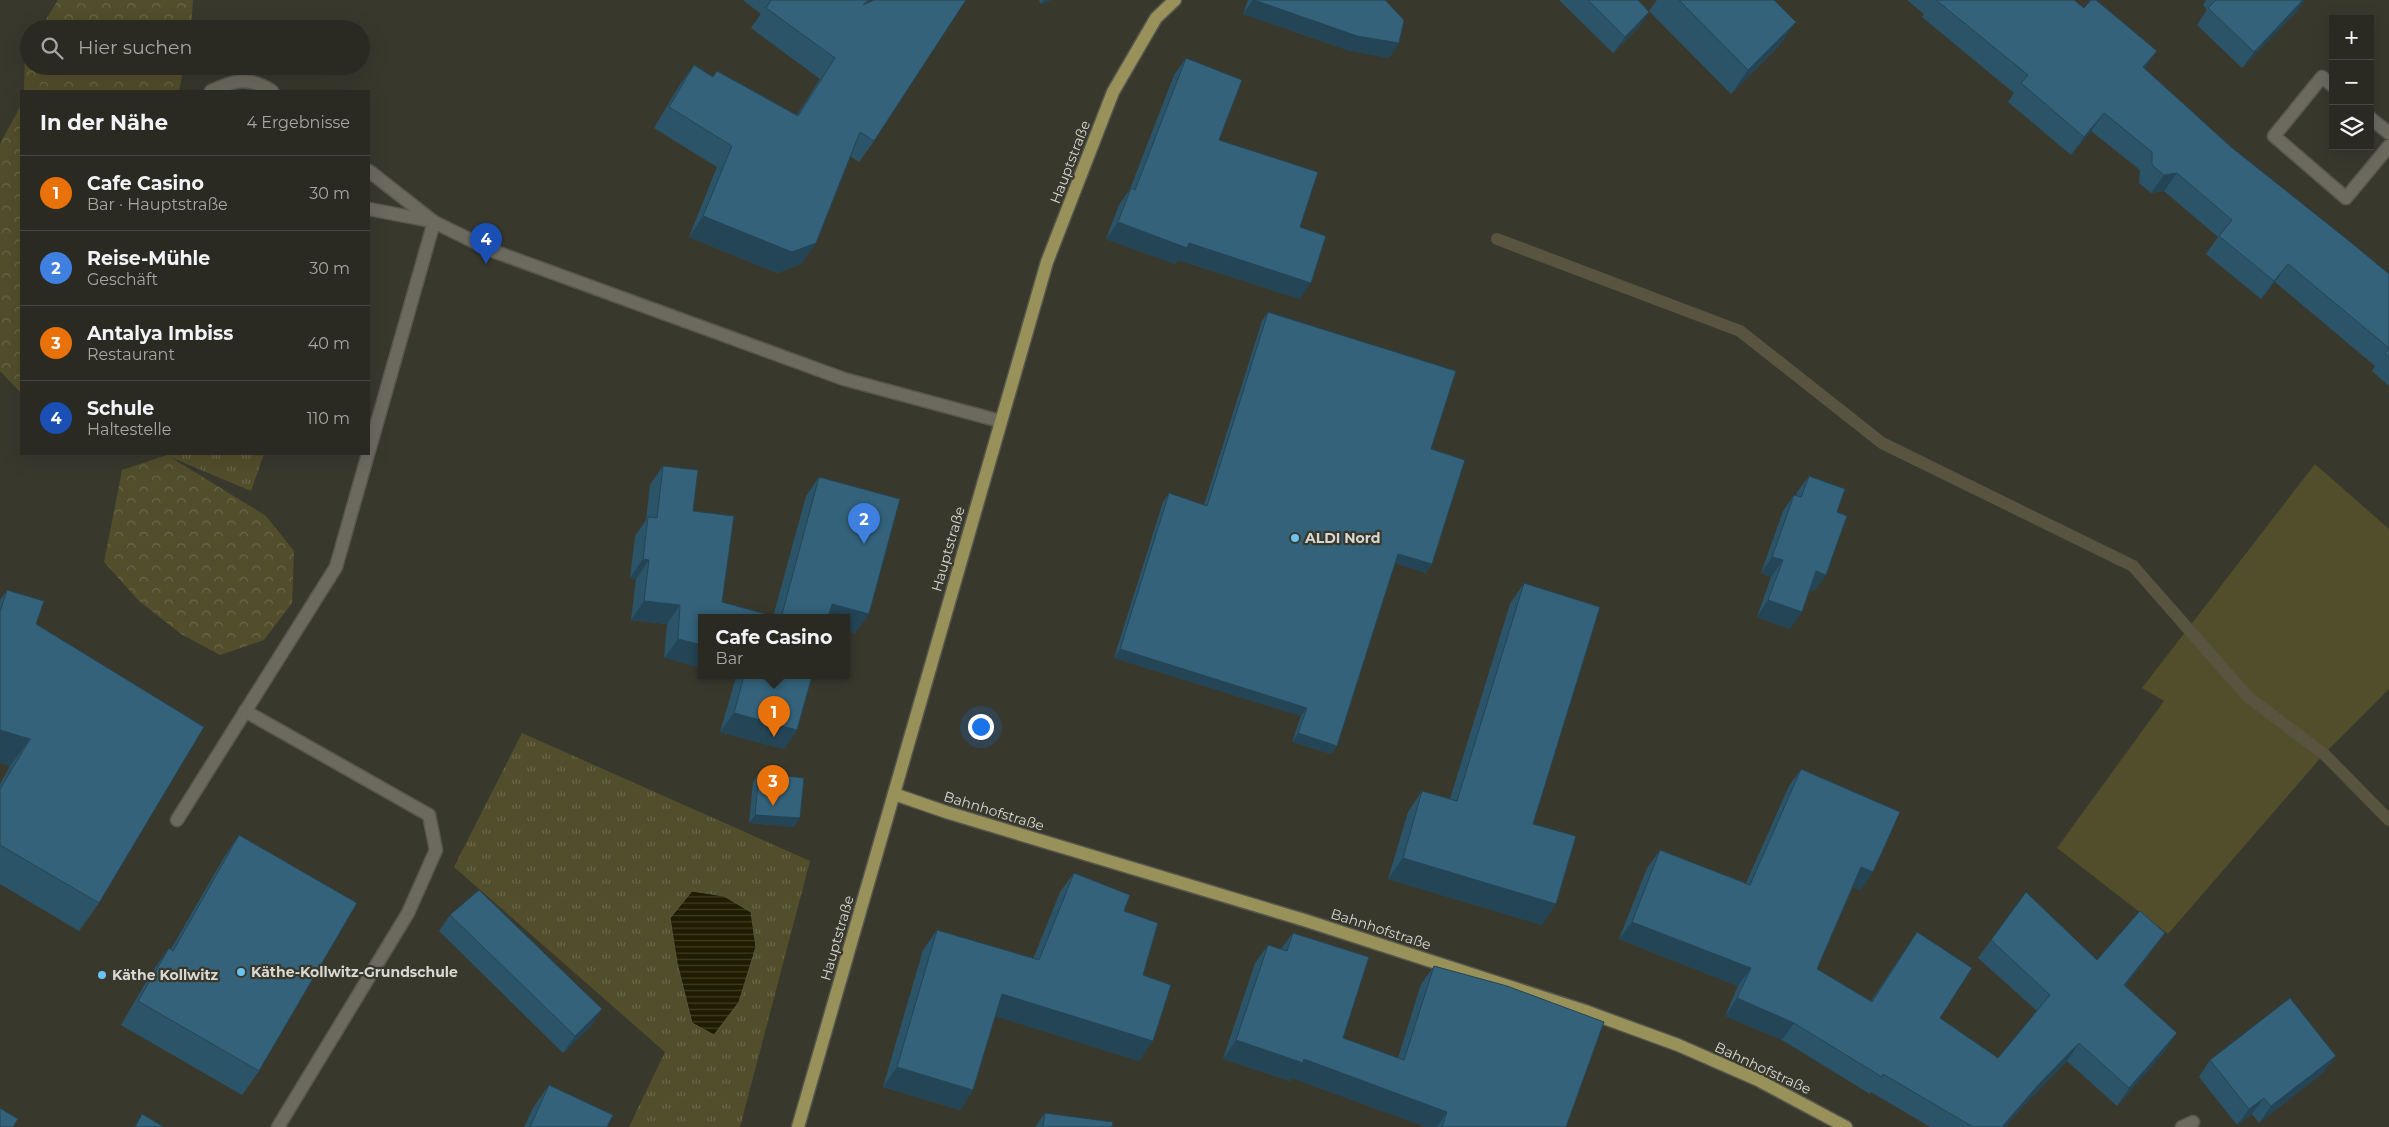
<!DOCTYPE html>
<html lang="de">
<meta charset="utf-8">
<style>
:root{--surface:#2b2a22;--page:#33322a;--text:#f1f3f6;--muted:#a6a7a5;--line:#474640;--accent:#95b2f1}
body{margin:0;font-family:Montserrat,sans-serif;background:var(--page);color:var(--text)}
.controls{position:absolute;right:15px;top:15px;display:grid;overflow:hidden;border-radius:0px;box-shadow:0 5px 20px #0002}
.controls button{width:45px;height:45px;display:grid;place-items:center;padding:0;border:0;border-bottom:1px solid var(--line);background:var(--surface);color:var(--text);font:25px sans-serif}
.you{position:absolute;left:980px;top:726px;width:18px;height:18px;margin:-12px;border:4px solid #fff;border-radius:50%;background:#1a73e8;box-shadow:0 0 0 8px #1a73e833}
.badge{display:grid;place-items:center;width:32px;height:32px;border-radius:50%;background:var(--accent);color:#fff;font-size:16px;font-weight:700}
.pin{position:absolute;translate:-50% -41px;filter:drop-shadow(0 1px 2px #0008)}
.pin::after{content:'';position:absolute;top:26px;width:18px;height:15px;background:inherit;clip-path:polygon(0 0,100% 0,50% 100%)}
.popup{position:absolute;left:698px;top:614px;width:152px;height:65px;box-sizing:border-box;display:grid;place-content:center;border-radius:0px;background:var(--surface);filter:drop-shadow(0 1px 4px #0005);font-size:16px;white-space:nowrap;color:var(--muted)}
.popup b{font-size:19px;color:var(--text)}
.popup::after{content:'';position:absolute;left:50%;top:100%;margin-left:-10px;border:10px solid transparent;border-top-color:var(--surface)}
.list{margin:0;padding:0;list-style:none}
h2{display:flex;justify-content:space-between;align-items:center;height:65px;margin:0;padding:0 20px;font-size:21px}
h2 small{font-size:16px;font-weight:400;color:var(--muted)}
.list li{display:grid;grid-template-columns:32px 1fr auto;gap:15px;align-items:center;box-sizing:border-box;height:75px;padding:0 20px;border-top:1px solid var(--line)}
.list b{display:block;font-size:19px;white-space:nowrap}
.list p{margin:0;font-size:16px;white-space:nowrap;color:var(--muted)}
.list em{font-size:16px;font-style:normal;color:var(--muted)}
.icon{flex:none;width:28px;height:28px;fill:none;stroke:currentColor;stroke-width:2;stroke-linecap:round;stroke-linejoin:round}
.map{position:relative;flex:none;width:2389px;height:1127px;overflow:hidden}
.search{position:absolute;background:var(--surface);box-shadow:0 5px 20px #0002;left:20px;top:20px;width:350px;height:55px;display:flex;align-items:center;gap:12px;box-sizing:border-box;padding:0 18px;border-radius:28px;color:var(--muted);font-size:19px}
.panel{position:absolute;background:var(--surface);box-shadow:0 5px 20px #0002;left:20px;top:90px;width:350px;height:365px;border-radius:0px}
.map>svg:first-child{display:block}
</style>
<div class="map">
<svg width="2389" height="1127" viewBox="0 0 2389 1127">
<defs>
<pattern id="grass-tufts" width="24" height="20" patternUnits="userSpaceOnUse" patternTransform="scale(1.25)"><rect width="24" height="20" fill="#524e2c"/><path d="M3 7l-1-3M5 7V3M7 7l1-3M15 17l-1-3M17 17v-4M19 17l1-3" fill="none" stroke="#6a674a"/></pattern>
<pattern id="forest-crowns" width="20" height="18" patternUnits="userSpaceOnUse" patternTransform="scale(1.25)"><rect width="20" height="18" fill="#524e2c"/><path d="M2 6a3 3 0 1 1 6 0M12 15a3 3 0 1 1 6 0" fill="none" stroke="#6a674a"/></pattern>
<pattern id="water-rules" width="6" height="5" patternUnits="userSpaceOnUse" patternTransform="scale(1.25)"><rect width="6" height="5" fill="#211c00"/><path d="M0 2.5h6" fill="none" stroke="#403c24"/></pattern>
</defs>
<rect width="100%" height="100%" fill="#39382d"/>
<g fill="url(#grass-tufts)">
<polygon points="163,454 264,454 251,491"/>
<polygon points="522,733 810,861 740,1127 629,1127 665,1052 454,867"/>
</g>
<g fill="url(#forest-crowns)">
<polygon points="58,0 193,0 191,29 40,29"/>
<polygon points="29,45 29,66 184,66 179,91 24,91 25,51"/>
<polygon points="21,105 21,393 0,371 0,144"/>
<polygon points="167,455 266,516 294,551 292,603 264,640 220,655 181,634 139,601 104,562 122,470"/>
</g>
<polygon fill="#524e2c" points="2315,464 2389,529 2389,689 2324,754 2168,934 2057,848 2164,701 2142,688"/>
<polygon fill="url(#water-rules)" stroke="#58543f" points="692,891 724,896 751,912 756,947 739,1002 714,1035 692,1023 677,963 670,918"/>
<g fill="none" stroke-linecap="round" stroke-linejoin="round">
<polyline stroke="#58543f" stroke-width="12" points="1497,239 1740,331 1882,443 2133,566 2248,697 2324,754 2389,820"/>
<defs>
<g id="minor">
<polyline points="2333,86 2322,77 2274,136 2346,198 2389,146"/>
<path d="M211,91C235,80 248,76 272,91"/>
<polyline points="2370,118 2389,133"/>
<polyline points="369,171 434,222 493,251 844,379 1000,421"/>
<polyline points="369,209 431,221"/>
<polyline points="369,451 434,222"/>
<polyline points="245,711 429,815 436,850 408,913 278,1127"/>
<polyline points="177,820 336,567 368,454"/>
<polyline points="2182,1127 2193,1122"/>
</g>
<g id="major">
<polyline points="894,794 946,812 1304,920 1585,1011 1678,1045 1758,1080 1846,1127"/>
<polyline points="798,1127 1047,262 1113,92 1156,18 1175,0"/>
</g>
</defs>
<use href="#minor" stroke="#57564d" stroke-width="15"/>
<use href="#major" stroke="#57564d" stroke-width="15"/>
<use href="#minor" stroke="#6c6a5f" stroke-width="12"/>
<use href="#major" stroke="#98915a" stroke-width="12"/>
</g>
<g fill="#2c5469">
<polygon points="743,0 869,0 867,3 874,141 859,162 850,156 816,243 801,264 777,273 689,237 717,167 654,128 679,86 694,65 713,77 717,71 797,115 820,79 751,28 761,14"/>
<polygon points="1039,0 1051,0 1041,4"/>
<polygon points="1248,0 1385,0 1399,43 1389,58 1347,50 1243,14"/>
<polygon points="1559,0 1638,0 1649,12 1638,28 1613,53"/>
<polygon points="1657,0 1774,0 1779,46 1731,94 1649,11"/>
<polygon points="1907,0 2074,0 2084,8 2157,51 2144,69 2231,147 2389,274 2389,386 2372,371 2375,366 2275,282 2261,299 2206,254 2218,237 2164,191 2151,193 2139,183 2140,170 2091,131 2071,155 2008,102 2014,93 1922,17 1924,14"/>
<polygon points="2206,0 2305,0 2298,10 2242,68 2197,25 2207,10 2203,5"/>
<polygon points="1186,58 1219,140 1300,227 1300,299 1178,260 1175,264 1106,239 1119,205 1130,189 1174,75"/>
<polygon points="1268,312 1431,449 1432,564 1426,573 1395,563 1337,746 1331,754 1292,742 1301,716 1114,658 1163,502 1169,493 1204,505 1262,321"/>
<polygon points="663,466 693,511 722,602 773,617 806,496 819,477 869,614 855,633 846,630 846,618 664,658 667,624 631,620 636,579 630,578 635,536 646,520 650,485"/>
<polygon points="1809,476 1837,512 1826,575 1814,591 1810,590 1790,629 1757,617 1771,577 1761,573 1783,511 1794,495 1796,496 1797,492"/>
<polygon points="1524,583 1533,824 1542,925 1388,879 1408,812 1422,791 1450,799 1510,604"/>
<polygon points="7,590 36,624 99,903 79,931 0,884 0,784 10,766 0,763 0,600"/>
<polygon points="731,676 812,676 797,730 784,749 720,732 736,677"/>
<polygon points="1801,769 1861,890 1853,887 1817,969 1871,1001 1917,932 1940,1018 1998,1058 2037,1011 1978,958 1991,940 2097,960 2152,951 2125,986 2165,1051 2117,1106 2067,1061 2026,1103 2005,1127 1930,1127 1871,1092 1870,1094 1782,1040 1725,1016 1738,986 1619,939 1647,868 1660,850 1746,883 1789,786"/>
<polygon points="759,773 794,827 749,823 753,782"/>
<polygon points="239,835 259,1071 242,1095 121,1025 152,972 169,948 171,949 223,859"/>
<polygon points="1074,873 1124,911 1143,975 1139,1061 995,1016 973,1090 960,1110 883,1087 923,950 937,930 1033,959 1060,892"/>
<polygon points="450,915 591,1026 563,1053 439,931"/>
<polygon points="1293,933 1343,1038 1398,1058 1421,984 1434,966 1566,1127 1426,1127 1292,1078 1290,1081 1223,1059 1255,963 1268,945 1281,949"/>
<polygon points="2210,1060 2324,1072 2259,1123 2252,1114 2237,1125 2199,1077"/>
<polygon points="549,1085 607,1127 524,1127 533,1108"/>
<polygon points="1045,1113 1112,1127 1035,1127"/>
</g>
<g fill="#244555">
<polygon points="1044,0 1051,0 1041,4"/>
<polygon points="1253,0 1254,0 1399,43 1389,58 1347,50 1243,14"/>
<polygon points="2303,0 2305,0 2298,10 2242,68 2254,52"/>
<polygon points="1649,12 1638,28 1613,53 1625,37"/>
<polygon points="1796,22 1779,46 1731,94 1748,70"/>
<polygon points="2157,51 2144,69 2143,67"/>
<polygon points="2104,113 2091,131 2071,155 2084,137"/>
<polygon points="2177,173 2164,191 2151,193 2164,175"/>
<polygon points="703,216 816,243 801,264 777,273 689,237"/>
<polygon points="1118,222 1189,243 1311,283 1300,299 1178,260 1175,264 1106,239"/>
<polygon points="2288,264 2275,282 2261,299 2274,281"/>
<polygon points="1398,554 1432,564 1426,573 1392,562"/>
<polygon points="1772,557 1783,560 1771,577 1761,573"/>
<polygon points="643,559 649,560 636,579 630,578"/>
<polygon points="1816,571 1826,575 1814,591 1805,588"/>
<polygon points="1768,600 1802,612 1790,629 1757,617"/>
<polygon points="644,601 680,605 667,624 631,620"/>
<polygon points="832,604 869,614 855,633 846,630 846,618 822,618"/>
<polygon points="678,639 702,645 702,668 664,658"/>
<polygon points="1120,649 1307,708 1301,716 1114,658"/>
<polygon points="734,713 797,730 784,749 720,732"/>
<polygon points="0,730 30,739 10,766 0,763"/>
<polygon points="1298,733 1337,746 1331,754 1292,742"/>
<polygon points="755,815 800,818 794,827 749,823"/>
<polygon points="1403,858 1556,904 1542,925 1388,879"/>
<polygon points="1861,867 1873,872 1861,890 1849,885"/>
<polygon points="1632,922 1751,968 1738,986 1619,939"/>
<polygon points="2165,933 2152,951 2112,1003 2124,985"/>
<polygon points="1002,994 1153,1041 1139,1061 988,1014"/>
<polygon points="1737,998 1794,1023 1782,1040 1725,1016"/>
<polygon points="602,1009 591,1026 563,1053 575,1036"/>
<polygon points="2177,1033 2165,1051 2117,1106 2129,1088"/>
<polygon points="1236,1040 1304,1059 1447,1112 1437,1127 1426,1127 1292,1078 1290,1081 1223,1059"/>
<polygon points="2079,1043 2067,1061 2026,1103 2005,1127 2002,1127 2038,1085"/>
<polygon points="2336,1056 2324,1072 2259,1123 2271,1106"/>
<polygon points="897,1067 973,1090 960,1110 883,1087"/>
<polygon points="2264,1098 2252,1114 2237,1125 2249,1109"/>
</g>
<g fill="#33627a" stroke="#244555">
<polygon points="771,0 868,0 863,5 874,0 966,0 874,141 860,132 816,243 792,252 703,216 732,146 669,107 694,65 713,77 717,71 798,116 835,58 766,8"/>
<polygon points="1254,0 1385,0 1404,20 1399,43 1357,36"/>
<polygon points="1588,0 1638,0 1649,12 1625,37"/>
<polygon points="1679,0 1774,0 1796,22 1748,70"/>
<polygon points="1936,0 2074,0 2084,8 2091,0 2096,0 2157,51 2143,67 2231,147 2348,240 2389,274 2389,357 2385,353 2389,348 2288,264 2274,281 2219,236 2232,220 2177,173 2164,175 2152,165 2152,152 2104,113 2084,137 2021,83 2028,75"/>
<polygon points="2216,0 2303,0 2254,52 2208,8"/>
<polygon points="1186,58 1242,80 1219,140 1318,172 1300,227 1326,236 1311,283 1189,243 1187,248 1118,222 1131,188 1135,190"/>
<polygon points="1268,312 1456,371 1431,449 1465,460 1432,564 1398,554 1337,746 1298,733 1307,708 1120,649 1169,493 1207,506"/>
<polygon points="663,466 698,470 693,511 734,516 722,602 780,618 702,618 702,645 678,639 680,605 644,601 649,560 643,559 648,517 657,518"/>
<polygon points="1809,476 1845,489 1837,512 1847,516 1826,575 1816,571 1802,612 1768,600 1783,560 1772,557 1794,495 1801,497"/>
<polygon points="819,477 900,499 869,614 832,604 828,618 781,618"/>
<polygon points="1524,583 1600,607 1533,824 1576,836 1556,904 1403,858 1422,791 1457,801"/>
<polygon points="7,590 44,601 36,624 204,727 99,903 0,845 0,789 30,739 0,730 0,612"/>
<polygon points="744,676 812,676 797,730 734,713"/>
<polygon points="1801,769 1900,812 1873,872 1861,867 1817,969 1872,1002 1917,932 1972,968 1940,1018 1998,1058 2050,995 1991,940 2026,892 2097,960 2140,911 2165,933 2124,985 2177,1033 2129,1088 2079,1043 2038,1085 2002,1127 1973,1127 1883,1074 1882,1077 1794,1023 1737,998 1751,968 1632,922 1660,850 1750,885"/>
<polygon points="759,773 804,778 800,818 755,815"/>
<polygon points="239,835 357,903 259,1071 138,1001 169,948 173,951"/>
<polygon points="1074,873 1130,895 1124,911 1158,923 1143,975 1171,985 1153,1041 1002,994 973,1090 897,1067 937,930 1039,960"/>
<polygon points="479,890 602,1009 575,1036 450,915"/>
<polygon points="1293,933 1369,957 1343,1038 1404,1060 1434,966 1507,986 1604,1022 1566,1127 1442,1127 1447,1112 1304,1059 1303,1063 1236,1040 1268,945 1287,951"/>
<polygon points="2290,998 2336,1056 2271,1106 2264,1098 2249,1109 2210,1060"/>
<polygon points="549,1085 613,1115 607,1127 530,1127"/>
<polygon points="0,1108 18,1119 13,1127 0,1127"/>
<polygon points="1045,1113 1113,1122 1112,1127 1043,1127"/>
<polygon points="142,1114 164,1127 135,1127"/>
</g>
<g fill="#6ac3f1" stroke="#39382d" stroke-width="2">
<circle cx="1295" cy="538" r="5"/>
<circle cx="241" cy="972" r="5"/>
<circle cx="102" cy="975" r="5"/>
</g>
<g text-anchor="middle" stroke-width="4.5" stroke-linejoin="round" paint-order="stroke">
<g font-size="14" fill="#d8d8d1" stroke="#39382d">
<text transform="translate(1070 162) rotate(-69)" y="5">Hauptstraße</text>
<text transform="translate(948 549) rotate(-74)" y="5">Hauptstraße</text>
<text transform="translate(994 811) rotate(17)" y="5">Bahnhofstraße</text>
<text transform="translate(1381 929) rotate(18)" y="5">Bahnhofstraße</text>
<text transform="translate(837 938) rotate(-74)" y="5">Hauptstraße</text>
<text transform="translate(1763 1068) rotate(25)" y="5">Bahnhofstraße</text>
</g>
<g font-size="14" font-weight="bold" fill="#d8d8d1" stroke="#39382d" text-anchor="start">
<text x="1305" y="543">ALDI Nord</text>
<text x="251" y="977">Käthe-Kollwitz-Grundschule</text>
<text x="112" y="980">Käthe Kollwitz</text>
</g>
</g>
</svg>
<div class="controls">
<button>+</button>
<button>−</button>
<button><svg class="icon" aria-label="layers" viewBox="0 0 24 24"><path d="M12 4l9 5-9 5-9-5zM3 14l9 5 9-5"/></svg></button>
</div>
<div class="you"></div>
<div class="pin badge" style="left:774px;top:737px;background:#e8710a">1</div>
<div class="popup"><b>Cafe Casino</b>Bar</div>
<div class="pin badge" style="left:864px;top:544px;background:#3f7fe0">2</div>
<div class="pin badge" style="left:773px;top:806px;background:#e8710a">3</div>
<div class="pin badge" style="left:486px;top:264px;background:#1a4fb4">4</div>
<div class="search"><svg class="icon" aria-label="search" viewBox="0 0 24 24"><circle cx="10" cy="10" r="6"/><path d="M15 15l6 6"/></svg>Hier suchen</div>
<section class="panel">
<h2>In der Nähe<small>4 Ergebnisse</small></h2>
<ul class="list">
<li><span class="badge" style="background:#e8710a">1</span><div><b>Cafe Casino</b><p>Bar · Hauptstraße</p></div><em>30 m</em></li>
<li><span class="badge" style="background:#3f7fe0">2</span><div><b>Reise-Mühle</b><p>Geschäft</p></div><em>30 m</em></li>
<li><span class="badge" style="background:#e8710a">3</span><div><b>Antalya Imbiss</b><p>Restaurant</p></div><em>40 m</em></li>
<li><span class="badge" style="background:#1a4fb4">4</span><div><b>Schule</b><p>Haltestelle</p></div><em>110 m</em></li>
</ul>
</section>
</div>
